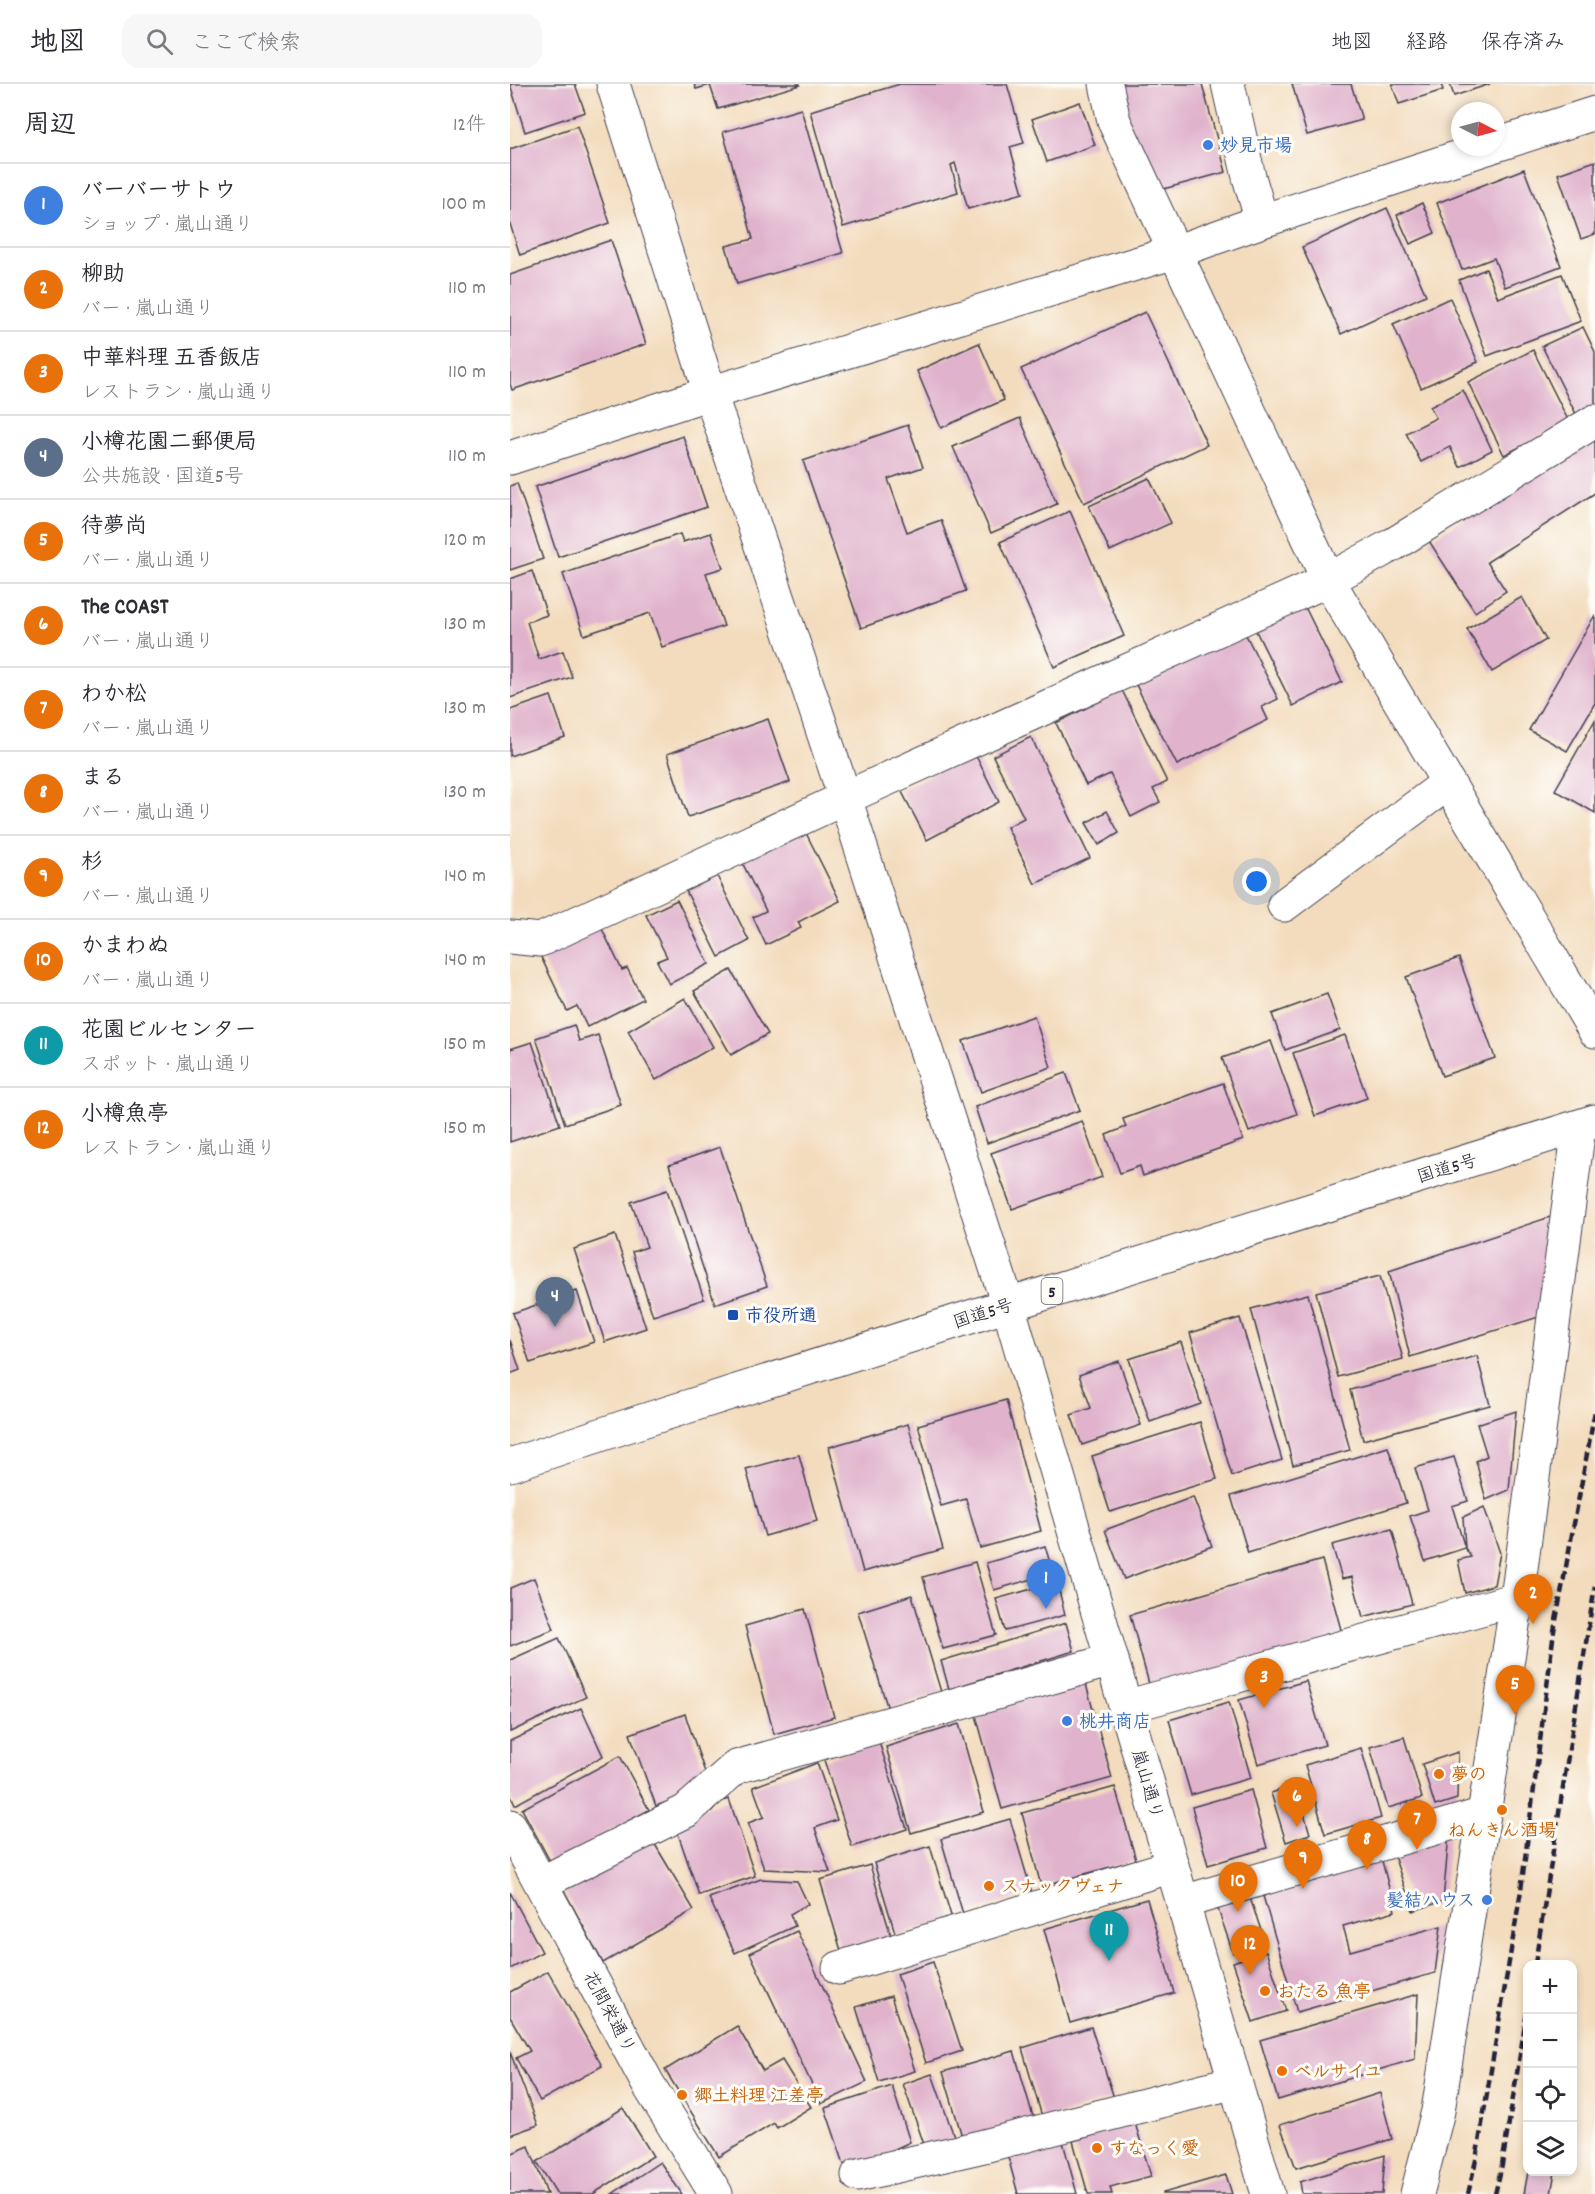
<!DOCTYPE html>
<html lang="ja">
<meta charset="utf-8">
<style>
:root{--surface:#fff;--page:#f7f7f7;--text:#2b2b33;--muted:#7c7c81;--line:#e1e1e2;--accent:#0f766e}
body{margin:0;font-family:Dekko,"Klee One",sans-serif;background:var(--page);color:var(--text)}
.controls{position:absolute;right:18px;bottom:18px;display:grid;overflow:hidden;border-radius:12px;box-shadow:0 3px 9px #0003}
.controls button{width:54px;height:54px;display:grid;place-items:center;padding:0;border:0;border-bottom:2px solid var(--line);background:var(--surface);color:var(--text);font:30px sans-serif}
.compass{position:absolute;left:941px;top:18px;width:54px;height:54px;border-radius:50%;background:var(--surface);box-shadow:0 3px 9px #0003;rotate:96deg}
.you{position:absolute;left:747px;top:798px;width:21px;height:21px;margin:-15px;border:4px solid #fff;border-radius:50%;background:#1a73e8;box-shadow:0 0 0 9px #1a73e833}
.badge{display:grid;place-items:center;width:39px;height:39px;border-radius:50%;background:var(--accent);color:#fff;font-size:20px;font-weight:700}
.pin{position:absolute;translate:-50% -50px;filter:drop-shadow(0 2px 3px #0008)}
.pin::after{content:'';position:absolute;top:32px;width:21px;height:18px;background:inherit;clip-path:polygon(0 0,100% 0,50% 100%)}
.list{margin:0;padding:0;list-style:none}
h2{display:flex;justify-content:space-between;align-items:center;height:78px;margin:0;padding:0 24px;font-size:26px}
h2 small{font-size:20px;font-weight:400;color:var(--muted)}
.list li{display:grid;grid-template-columns:39px 1fr auto;gap:18px;align-items:center;box-sizing:border-box;height:84px;padding:0 24px;border-top:2px solid var(--line)}
.list b{display:block;font-size:22px;white-space:nowrap}
.list p{margin:0;font-size:20px;white-space:nowrap;color:var(--muted)}
.list em{font-size:20px;font-style:normal;color:var(--muted)}
.icon{flex:none;width:33px;height:33px;fill:none;stroke:currentColor;stroke-width:2;stroke-linecap:round;stroke-linejoin:round}
.map{position:relative;flex:none;width:1085px;height:2110px;overflow:hidden}
header{display:flex;align-items:center;gap:36px;box-sizing:border-box;height:84px;padding:0 30px;background:var(--surface);border-bottom:2px solid var(--line)}
header strong{font-size:28px}
nav{display:flex;gap:33px;margin-inline-start:auto;font-size:21px}
.search{width:420px;height:54px;background:var(--page);display:flex;align-items:center;gap:15px;box-sizing:border-box;padding:0 21px;border-radius:18px;color:var(--muted);font-size:22px}
main{display:flex}
aside{flex:1;background:var(--surface)}
.map>svg:first-child{display:block}
</style>
<header>
<strong>地図</strong>
<div class="search"><svg class="icon" aria-label="search" viewBox="0 0 24 24"><circle cx="10" cy="10" r="6"/><path d="M15 15l6 6"/></svg>ここで検索</div>
<nav><a>地図</a><a>経路</a><a>保存済み</a></nav>
</header>
<main>
<aside>
<h2>周辺<small>12件</small></h2>
<ul class="list">
<li><span class="badge" style="background:#3f7fe0">1</span><div><b>バーバーサトウ</b><p>ショップ · 嵐山通り</p></div><em>100 m</em></li>
<li><span class="badge" style="background:#e8710a">2</span><div><b>柳助</b><p>バー · 嵐山通り</p></div><em>110 m</em></li>
<li><span class="badge" style="background:#e8710a">3</span><div><b>中華料理 五香飯店</b><p>レストラン · 嵐山通り</p></div><em>110 m</em></li>
<li><span class="badge" style="background:#5c6f8a">4</span><div><b>小樽花園二郵便局</b><p>公共施設 · 国道5号</p></div><em>110 m</em></li>
<li><span class="badge" style="background:#e8710a">5</span><div><b>待夢尚</b><p>バー · 嵐山通り</p></div><em>120 m</em></li>
<li><span class="badge" style="background:#e8710a">6</span><div><b>The COAST</b><p>バー · 嵐山通り</p></div><em>130 m</em></li>
<li><span class="badge" style="background:#e8710a">7</span><div><b>わか松</b><p>バー · 嵐山通り</p></div><em>130 m</em></li>
<li><span class="badge" style="background:#e8710a">8</span><div><b>まる</b><p>バー · 嵐山通り</p></div><em>130 m</em></li>
<li><span class="badge" style="background:#e8710a">9</span><div><b>杉</b><p>バー · 嵐山通り</p></div><em>140 m</em></li>
<li><span class="badge" style="background:#e8710a">10</span><div><b>かまわぬ</b><p>バー · 嵐山通り</p></div><em>140 m</em></li>
<li><span class="badge" style="background:#0f9aa8">11</span><div><b>花園ビルセンター</b><p>スポット · 嵐山通り</p></div><em>150 m</em></li>
<li><span class="badge" style="background:#e8710a">12</span><div><b>小樽魚亭</b><p>レストラン · 嵐山通り</p></div><em>150 m</em></li>
</ul>
</aside>
<div class="map">
<svg width="1085" height="2110" viewBox="0 0 1085 2110">
<rect width="100%" height="100%" fill="#fdfcf7"/>
<filter id="ink" filterUnits="userSpaceOnUse"><feTurbulence type="fractalNoise" baseFrequency=".0167" numOctaves="2"/><feDisplacementMap in="SourceGraphic" scale="12" xChannelSelector="R" yChannelSelector="G"/><feConvolveMatrix kernelMatrix="1 2 1 2 8 2 1 2 1" color-interpolation-filters="sRGB"/></filter>
<filter id="wash" filterUnits="userSpaceOnUse"><feTurbulence type="fractalNoise" baseFrequency=".008" numOctaves="4" result="noise"/><feDisplacementMap in="SourceGraphic" scale="24" xChannelSelector="R" yChannelSelector="G"/><feGaussianBlur stdDeviation="1.35" result="paint"/><feColorMatrix in="noise" values="0 0 0 0 0 0 0 0 0 0 0 0 0 0 0 0 0 1.4 0 .05"/><feComposite in="paint" operator="in"/></filter>
<g filter="url(#wash)">
<rect width="100%" height="100%" fill="#f3dcbd"/>
<g id="blocks">
<g fill="#e0b2cc">
<polygon points="0,0 65,0 75,28 15,48"/>
<polygon points="184,0 290,0 290,1 208,25 200,1 186,5"/>
<polygon points="390,0 497,0 514,59 500,63 513,109 458,125 445,79 441,81 448,108 333,143 300,27"/>
<polygon points="606,0 692,0 716,88 635,110"/>
<polygon points="782,0 841,0 852,36 797,51"/>
<polygon points="882,0 931,0 933,6 889,20"/>
<polygon points="940,0 980,0 944,12"/>
<polygon points="570,18 585,61 537,78 522,35"/>
<polygon points="291,25 333,169 227,200 216,162 243,155 213,48"/>
<polygon points="67,42 100,139 10,171 0,140 0,65"/>
<polygon points="1085,77 1085,150 1071,155 1048,90"/>
<polygon points="1014,85 1051,182 995,203 984,174 952,186 927,119"/>
<polygon points="912,119 925,149 900,160 887,131"/>
<polygon points="877,124 916,211 831,250 792,163"/>
<polygon points="101,156 136,260 2,306 0,300 0,191"/>
<polygon points="976,185 988,214 1052,190 1071,237 977,272 949,196"/>
<polygon points="940,214 968,278 911,304 883,240"/>
<polygon points="635,228 697,361 574,419 511,285"/>
<polygon points="1073,243 1085,268 1085,323 1067,332 1032,262"/>
<polygon points="469,259 494,316 431,344 407,287"/>
<polygon points="1023,266 1059,338 994,371 958,298"/>
<polygon points="953,306 982,366 950,383 940,363 911,378 896,349 926,334 920,323"/>
<polygon points="510,334 547,420 481,449 443,363"/>
<polygon points="398,341 413,383 378,395 397,448 431,436 456,507 351,544 293,377"/>
<polygon points="1085,350 1085,409 977,478 996,507 965,528 919,457"/>
<polygon points="173,352 197,423 48,473 25,403"/>
<polygon points="639,394 661,439 600,467 579,422"/>
<polygon points="7,399 33,475 0,486 0,402"/>
<polygon points="560,427 614,552 544,583 490,458"/>
<polygon points="201,449 213,484 196,489 214,542 152,563 140,529 74,551 53,490 170,450 173,458"/>
<polygon points="22,487 37,531 17,538 29,575 53,567 62,593 0,614 0,495"/>
<polygon points="1012,513 1036,556 982,588 957,545"/>
<polygon points="795,523 832,598 783,622 746,547"/>
<polygon points="1085,531 1085,619 1057,667 1019,646"/>
<polygon points="731,541 768,615 752,623 758,636 667,681 623,595"/>
<polygon points="612,606 657,698 643,705 650,718 621,733 600,690 576,701 546,639"/>
<polygon points="41,612 55,653 0,672 0,626"/>
<polygon points="258,635 280,698 178,733 157,670"/>
<polygon points="1085,636 1085,729 1045,706"/>
<polygon points="521,653 580,774 525,800 497,743 514,734 483,672"/>
<polygon points="464,668 489,718 417,756 391,706"/>
<polygon points="597,727 609,749 589,761 576,739"/>
<polygon points="294,745 330,817 288,838 291,844 256,861 243,833 256,827 231,776"/>
<polygon points="207,792 239,857 209,873 176,807"/>
<polygon points="167,816 199,880 159,900 147,877 157,873 136,831"/>
<polygon points="91,843 112,886 117,884 133,915 77,943 67,922 57,927 31,873"/>
<polygon points="949,874 985,974 932,992 896,893"/>
<polygon points="221,886 258,950 221,971 184,907"/>
<polygon points="817,910 830,946 775,966 762,930"/>
<polygon points="175,914 203,963 146,996 118,947"/>
<polygon points="524,932 541,983 471,1008 453,957"/>
<polygon points="64,941 69,957 88,951 111,1021 55,1040 26,954"/>
<polygon points="835,951 857,1014 805,1032 783,969"/>
<polygon points="761,957 787,1030 739,1048 712,974"/>
<polygon points="22,958 50,1041 0,1058 0,965"/>
<polygon points="556,989 570,1026 477,1059 465,1023"/>
<polygon points="713,999 733,1056 633,1092 630,1082 610,1089 596,1051 616,1043 613,1035"/>
<polygon points="572,1037 592,1093 502,1125 481,1069"/>
<polygon points="210,1063 257,1202 205,1220 159,1081"/>
<polygon points="157,1106 194,1215 143,1232 122,1168 137,1163 121,1118"/>
<polygon points="1046,1131 1032,1232 900,1273 879,1187"/>
<polygon points="105,1151 136,1244 95,1258 64,1165"/>
<polygon points="870,1192 893,1275 828,1293 806,1208"/>
<polygon points="67,1207 84,1258 20,1279 3,1229"/>
<polygon points="798,1210 840,1366 783,1381 741,1225"/>
<polygon points="730,1234 772,1376 722,1392 680,1249"/>
<polygon points="0,1256 10,1286 0,1290"/>
<polygon points="671,1258 691,1320 640,1338 619,1275"/>
<polygon points="967,1272 980,1321 853,1356 840,1306"/>
<polygon points="609,1277 631,1341 572,1361 561,1331 581,1324 569,1291"/>
<polygon points="496,1316 531,1447 470,1464 456,1415 431,1422 408,1341"/>
<polygon points="1006,1327 999,1406 976,1416 966,1377 977,1372 967,1340"/>
<polygon points="690,1338 707,1395 600,1428 582,1372"/>
<polygon points="398,1340 433,1465 353,1488 319,1363"/>
<polygon points="878,1363 896,1419 738,1469 721,1412"/>
<polygon points="289,1371 307,1437 255,1452 236,1385"/>
<polygon points="944,1373 958,1417 942,1422 955,1464 953,1433 974,1423 990,1469 984,1501 955,1509 948,1476 961,1473 955,1464 915,1477 900,1432 918,1426 905,1384"/>
<polygon points="683,1413 702,1462 614,1495 595,1446"/>
<polygon points="882,1445 902,1520 853,1533 842,1493 832,1495 822,1461"/>
<polygon points="535,1462 543,1489 484,1506 476,1479"/>
<polygon points="812,1476 833,1553 641,1607 620,1531"/>
<polygon points="465,1478 486,1551 433,1565 413,1493"/>
<polygon points="24,1494 44,1545 0,1562 0,1504"/>
<polygon points="547,1498 555,1531 495,1547 486,1515"/>
<polygon points="402,1511 431,1608 378,1625 348,1528"/>
<polygon points="295,1525 324,1633 264,1650 235,1542"/>
<polygon points="556,1539 564,1567 439,1605 431,1577"/>
<polygon points="49,1554 76,1613 0,1648 0,1576"/>
<polygon points="574,1593 602,1694 492,1725 464,1624"/>
<polygon points="796,1597 815,1661 748,1680 729,1616"/>
<polygon points="719,1618 741,1694 681,1711 659,1636"/>
<polygon points="71,1624 93,1672 5,1721 0,1710 0,1657"/>
<polygon points="175,1630 200,1703 146,1722 120,1650"/>
<polygon points="449,1640 474,1728 401,1749 376,1663"/>
<polygon points="894,1653 912,1714 878,1724 860,1663"/>
<polygon points="369,1658 397,1745 342,1763 314,1676"/>
<polygon points="851,1664 871,1734 815,1750 795,1681"/>
<polygon points="948,1668 947,1715 925,1722 912,1680"/>
<polygon points="110,1672 139,1726 41,1779 12,1725"/>
<polygon points="307,1679 327,1736 305,1744 320,1788 254,1785 238,1739 254,1733 243,1703"/>
<polygon points="786,1701 800,1750 776,1758 761,1709"/>
<polygon points="605,1703 626,1776 531,1802 512,1729"/>
<polygon points="741,1706 757,1764 698,1781 682,1723"/>
<polygon points="219,1715 245,1792 189,1811 163,1735"/>
<polygon points="500,1735 522,1809 453,1830 431,1755"/>
<polygon points="939,1750 933,1817 903,1827 883,1769"/>
<polygon points="140,1752 184,1826 93,1879 49,1797"/>
<polygon points="420,1762 442,1835 386,1852 364,1779"/>
<polygon points="871,1773 885,1827 833,1842 840,1867 931,1842 925,1889 787,1928 751,1805"/>
<polygon points="360,1781 382,1855 332,1870 310,1796"/>
<polygon points="251,1795 287,1797 298,1820 280,1830 285,1842 225,1869 199,1814"/>
<polygon points="0,1808 32,1868 0,1885"/>
<polygon points="739,1811 755,1858 723,1869 707,1822"/>
<polygon points="637,1815 664,1909 560,1939 534,1845"/>
<polygon points="287,1847 357,1998 311,2020 240,1869"/>
<polygon points="756,1867 776,1927 743,1938 723,1878"/>
<polygon points="423,1878 452,1967 416,1979 387,1890"/>
<polygon points="38,1887 92,1982 30,2017 6,1974 20,1967 0,1933 0,1908"/>
<polygon points="908,1910 905,1975 768,2016 750,1956"/>
<polygon points="381,1912 405,1987 369,1998 346,1923"/>
<polygon points="227,1942 253,1987 272,1976 301,2023 267,2044 264,2039 209,2073 155,1986"/>
<polygon points="581,1943 604,2014 533,2036 512,1964"/>
<polygon points="504,1967 524,2036 453,2056 433,1988"/>
<polygon points="0,1968 28,2041 0,2051"/>
<polygon points="422,1990 445,2055 416,2066 393,2000"/>
<polygon points="382,2002 400,2058 348,2082 334,2080 315,2024"/>
<polygon points="870,2009 882,2055 786,2084 770,2041"/>
<polygon points="113,2024 143,2072 83,2110 47,2110 27,2078"/>
<polygon points="625,2039 641,2092 600,2103 602,2110 578,2110 563,2057"/>
<polygon points="553,2058 567,2110 508,2110 498,2073"/>
<polygon points="19,2062 37,2110 0,2110 0,2070"/>
<polygon points="875,2071 872,2110 792,2110 790,2098"/>
<polygon points="150,2078 172,2110 102,2110"/>
<polygon points="1018,2088 1045,2088 1041,2110 1014,2110"/>
<polygon points="716,2091 722,2110 653,2110 653,2109"/>
</g>
</g>
</g>
<g filter="url(#ink)">
<use href="#blocks" fill-opacity="0" stroke="#413e4e" stroke-width="1.5"/>
<g fill="none" stroke-linecap="round" stroke-linejoin="round">
<defs>
<g id="minor">
<polyline points="103,0 200,309 335,714 498,1221 758,2110"/>
<polyline points="596,0 604,37 818,496 1085,947"/>
<polyline points="718,0 739,93 752,137"/>
<polyline points="986,61 1085,29"/>
<polyline points="0,374 200,309 665,168 752,137 980,63"/>
<polyline points="774,821 938,699"/>
<polyline points="0,853 30,856 335,714 818,496 884,460 1085,337"/>
<polyline points="615,1623 1007,1515"/>
<polyline points="0,1742 138,2000 206,2110"/>
<polyline points="31,1799 176,1727 226,1683 602,1576"/>
<polyline points="673,1818 974,1730"/>
<polyline points="329,1884 662,1782"/>
<polyline points="348,2091 474,2062 725,1998"/>
<polyline points="907,2110 928,2027 974,1730 1007,1515 1069,1043"/>
</g>
<polyline id="highway" points="0,1381 129,1338 498,1221 1085,1037"/>
</defs>
<use href="#minor" stroke="#413e4e" stroke-width="35"/>
<use href="#highway" stroke="#413e4e" stroke-width="35"/>
<use href="#minor" stroke="#fff" stroke-width="33"/>
<use href="#highway" stroke="#fff" stroke-width="33"/>
<g stroke="#22223b" stroke-width="4.5" stroke-dasharray="9 4.5" stroke-linecap="butt">
<polyline points="1025,1880 1085,1502"/>
<polyline points="958,2110 966,2076 1011,1806 1044,1547 1085,1327"/>
<polyline points="985,2110 992,2081 1017,1928"/>
</g>
</g>
</g>
<g fill="#3f7fe0" stroke="#fdfcf7" stroke-width="2">
<circle cx="698" cy="61" r="6"/>
<circle cx="557" cy="1637" r="6"/>
<circle cx="977" cy="1816" r="6"/>
</g>
<rect fill="#1a4fb4" stroke="#fdfcf7" stroke-width="2" x="217" y="1225" width="12" height="12" rx="3"/>
<g fill="#e8710a" stroke="#fdfcf7" stroke-width="2">
<circle cx="929" cy="1690" r="6"/>
<circle cx="992" cy="1726" r="6"/>
<circle cx="479" cy="1802" r="6"/>
<circle cx="755" cy="1907" r="6"/>
<circle cx="772" cy="1987" r="6"/>
<circle cx="172" cy="2011" r="6"/>
<circle cx="587" cy="2064" r="6"/>
</g>
<g text-anchor="middle" stroke-width="6" stroke-linejoin="round" paint-order="stroke">
<rect fill="#fdfcf7" stroke="#646373" stroke-width="1.5" x="531.5" y="1194" width="21" height="26" rx="4.5"/>
<g font-size="16" font-weight="bold" fill="#22223b">
<text x="542" y="1213">5</text>
</g>
<g font-size="18" font-weight="bold" fill="#366cbe" stroke="#fdfcf7" text-anchor="start">
<text x="710" y="67">妙見市場</text>
<text x="569" y="1643">桃井商店</text>
<text x="965" y="1822" text-anchor="end">髪結ハウス</text>
</g>
<g font-size="18" fill="#22223b" stroke="#fdfcf7">
<text transform="translate(937 1084) rotate(-17)" y="6">国道5号</text>
<text transform="translate(473 1229) rotate(-18)" y="6">国道5号</text>
<text transform="translate(638 1700) rotate(74)" y="6">嵐山通り</text>
<text transform="translate(100 1928) rotate(62)" y="6">花間栄通り</text>
</g>
<g font-size="18" font-weight="bold" fill="#164399" stroke="#fdfcf7" text-anchor="start">
<text x="235" y="1237">市役所通</text>
</g>
<g font-size="18" font-weight="bold" fill="#c56008" stroke="#fdfcf7" text-anchor="start">
<text x="941" y="1696">夢の</text>
<text x="992" y="1752" text-anchor="middle">ねんきん酒場</text>
<text x="491" y="1808">スナックヴェナ</text>
<text x="767" y="1913">おたる 魚亭</text>
<text x="784" y="1993">ベルサイユ</text>
<text x="184" y="2017">郷土料理 江差亭</text>
<text x="599" y="2070">すなっく愛</text>
</g>
</g>
</svg>
<div class="controls">
<button>+</button>
<button>−</button>
<button><svg class="icon" aria-label="locate" viewBox="0 0 24 24"><circle cx="12" cy="12" r="6"/><path d="M12 2v4M12 18v4M2 12h4M18 12h4"/></svg></button>
<button><svg class="icon" aria-label="layers" viewBox="0 0 24 24"><path d="M12 4l9 5-9 5-9-5zM3 14l9 5 9-5"/></svg></button>
</div>
<svg class="compass" viewBox="-18 -18 36 36"><path d="M0-13l5 13h-10z" fill="#e53935"/><path d="M0 13l5-13h-10z" fill="#7c7c81"/></svg>
<div class="you"></div>
<div class="pin badge" style="left:536px;top:1525px;background:#3f7fe0">1</div>
<div class="pin badge" style="left:1023px;top:1540px;background:#e8710a">2</div>
<div class="pin badge" style="left:754px;top:1624px;background:#e8710a">3</div>
<div class="pin badge" style="left:45px;top:1243px;background:#5c6f8a">4</div>
<div class="pin badge" style="left:1005px;top:1631px;background:#e8710a">5</div>
<div class="pin badge" style="left:787px;top:1743px;background:#e8710a">6</div>
<div class="pin badge" style="left:907px;top:1766px;background:#e8710a">7</div>
<div class="pin badge" style="left:857px;top:1786px;background:#e8710a">8</div>
<div class="pin badge" style="left:793px;top:1805px;background:#e8710a">9</div>
<div class="pin badge" style="left:728px;top:1828px;background:#e8710a">10</div>
<div class="pin badge" style="left:599px;top:1877px;background:#0f9aa8">11</div>
<div class="pin badge" style="left:740px;top:1891px;background:#e8710a">12</div>
</div>
</main>
